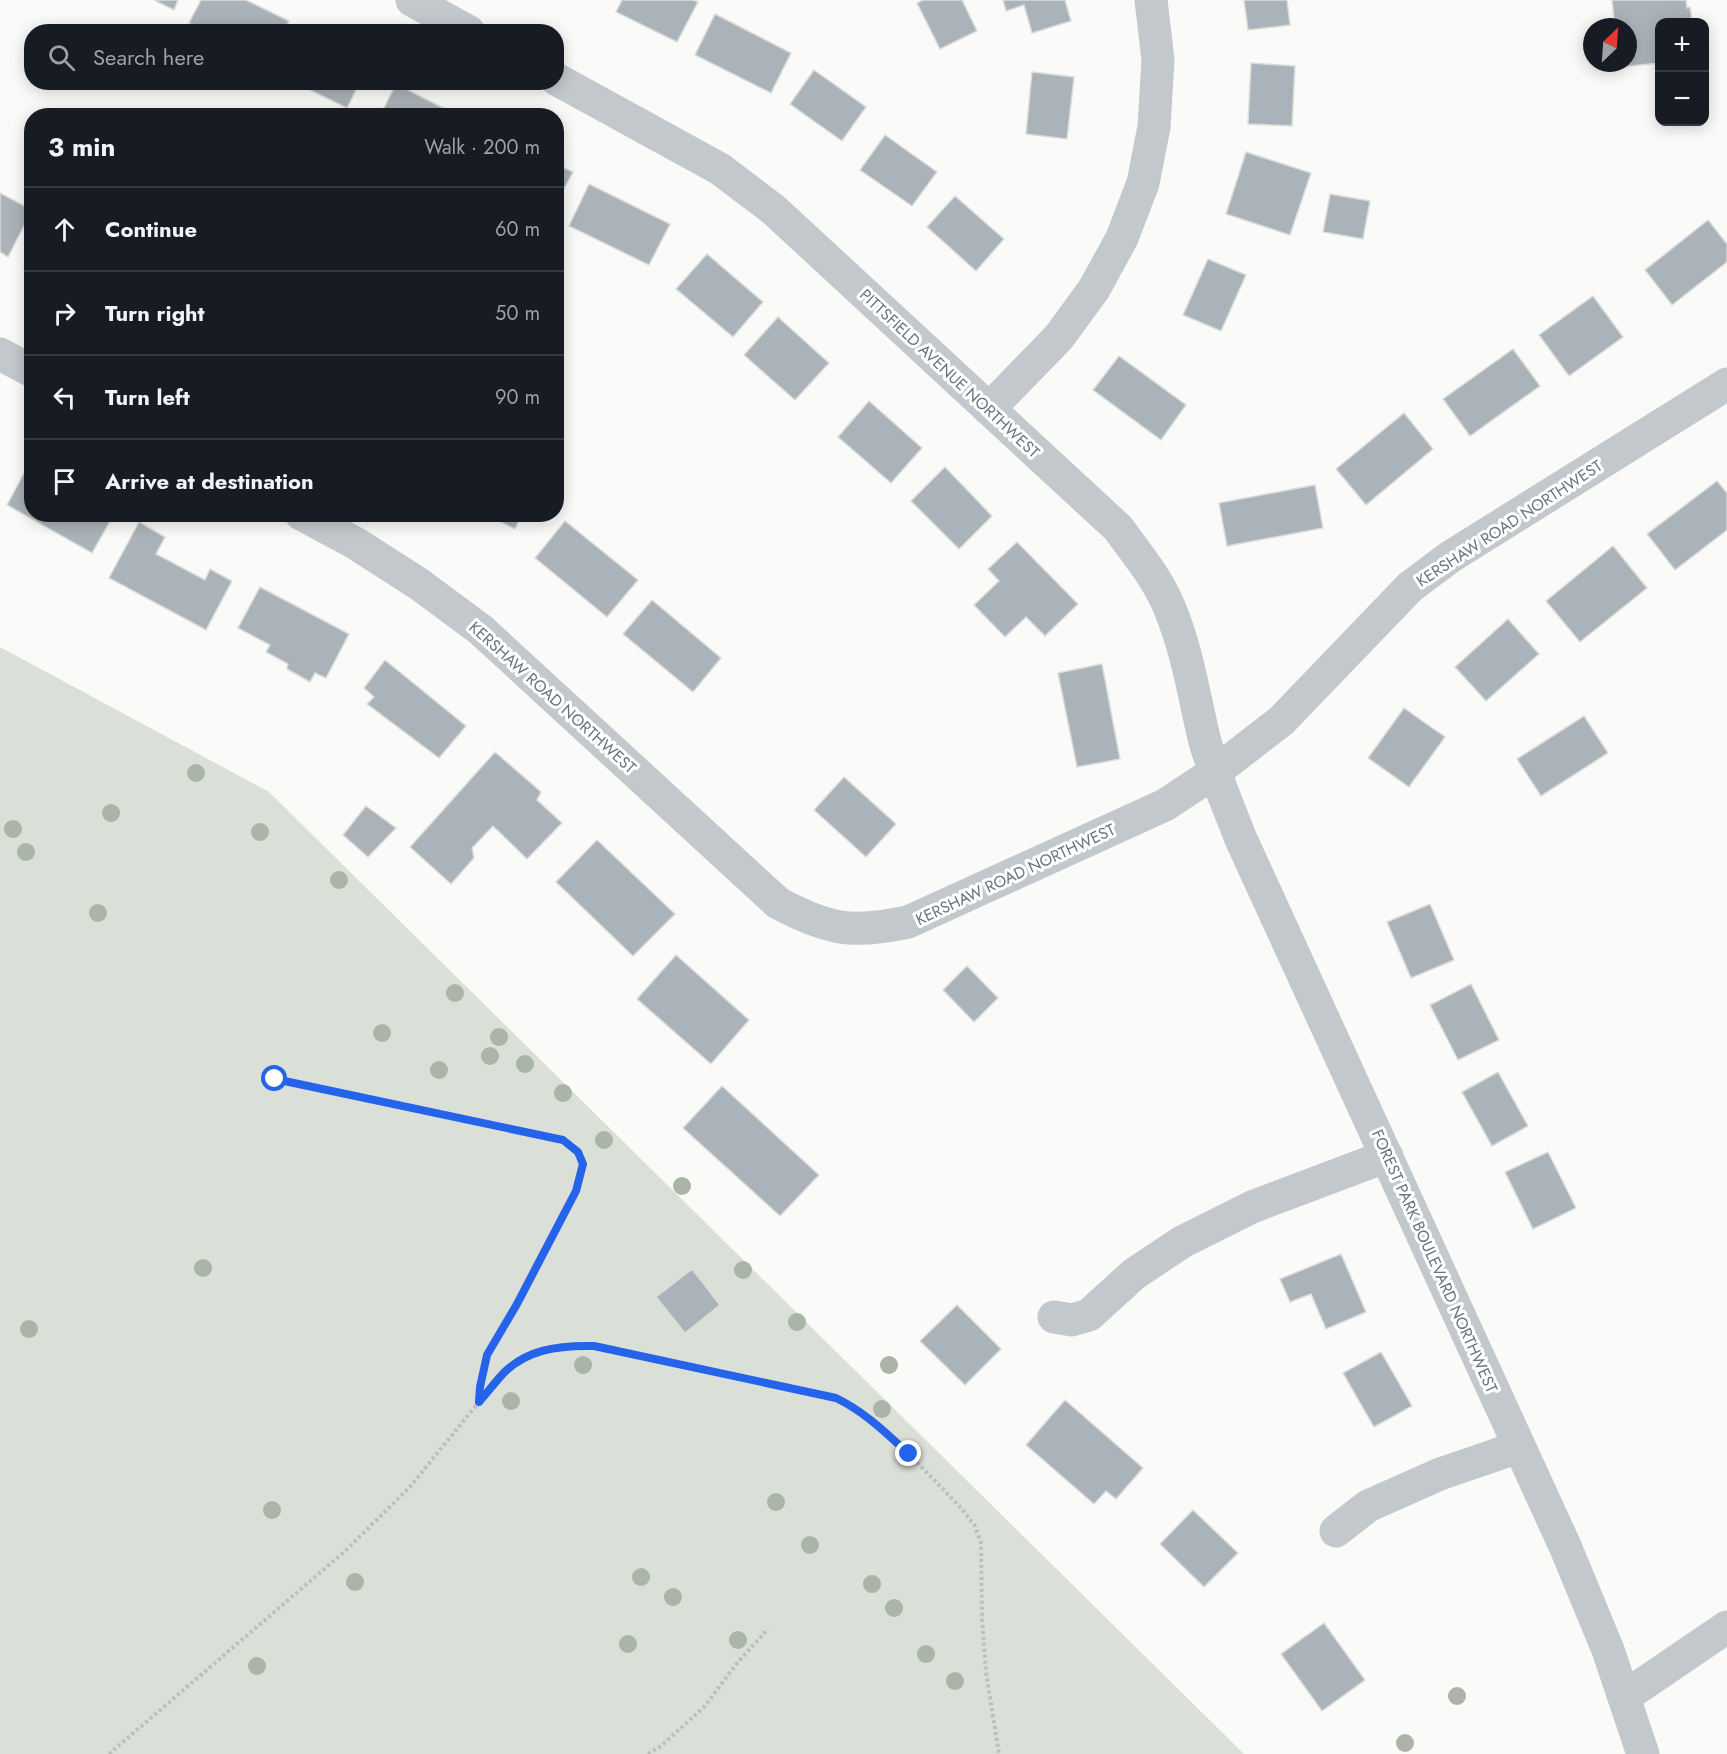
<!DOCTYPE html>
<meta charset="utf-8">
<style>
:root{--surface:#171b24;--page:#242831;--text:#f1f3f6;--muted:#9ea1a6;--line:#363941}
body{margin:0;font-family:Jost,sans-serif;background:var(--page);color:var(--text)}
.controls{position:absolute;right:18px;top:18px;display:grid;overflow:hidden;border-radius:12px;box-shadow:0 3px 15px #0003}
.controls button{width:54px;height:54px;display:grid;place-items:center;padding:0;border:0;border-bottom:2px solid var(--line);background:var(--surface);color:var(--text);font:30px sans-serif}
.compass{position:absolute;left:1583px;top:18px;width:54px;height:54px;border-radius:50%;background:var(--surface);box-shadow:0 3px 15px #0003;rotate:25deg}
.stop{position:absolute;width:18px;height:18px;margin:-14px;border:4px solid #2563eb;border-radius:50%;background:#fff}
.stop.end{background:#2563eb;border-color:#fff;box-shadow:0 2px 6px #0008}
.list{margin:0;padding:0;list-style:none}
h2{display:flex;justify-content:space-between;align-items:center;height:78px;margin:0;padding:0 24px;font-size:26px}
h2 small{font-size:20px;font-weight:400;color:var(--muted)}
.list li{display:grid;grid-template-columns:39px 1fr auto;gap:18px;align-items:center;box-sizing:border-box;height:84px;padding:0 24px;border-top:2px solid var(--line)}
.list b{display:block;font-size:22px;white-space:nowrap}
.list em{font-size:20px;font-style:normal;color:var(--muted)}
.icon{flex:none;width:33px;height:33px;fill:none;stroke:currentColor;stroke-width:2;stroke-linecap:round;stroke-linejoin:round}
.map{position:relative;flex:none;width:1727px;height:1754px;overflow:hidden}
.search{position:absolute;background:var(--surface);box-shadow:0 3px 15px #0003;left:24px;top:24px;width:540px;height:66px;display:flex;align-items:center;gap:15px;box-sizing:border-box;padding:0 21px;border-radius:24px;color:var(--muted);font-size:22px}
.panel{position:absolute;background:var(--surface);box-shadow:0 3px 15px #0003;left:24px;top:108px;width:540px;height:414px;border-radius:24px}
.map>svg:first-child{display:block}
</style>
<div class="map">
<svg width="1727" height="1754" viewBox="0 0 1727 1754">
<rect width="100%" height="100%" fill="#fafaf8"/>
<polygon fill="#dadfd7" points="0,647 269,792 1244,1754 0,1754"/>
<g fill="#aab3b9" stroke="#dcdcda" stroke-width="1.5">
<polygon points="154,0 178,0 174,10"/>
<polygon points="201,0 246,0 289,21 283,32 206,32 189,23"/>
<polygon points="622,0 693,0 698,2 677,42 616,12"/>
<polygon points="923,0 962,0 977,31 940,49 917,3"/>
<polygon points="1003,0 1065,0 1071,21 1032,33 1024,5 1006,11"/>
<polygon points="1244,0 1287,0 1290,25 1248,30"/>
<polygon points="1612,0 1686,0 1687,8 1690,7 1692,22 1660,22 1660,63 1620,67 1619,63 1628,63 1628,27 1615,27"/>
<polygon points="715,14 791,53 771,93 695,55"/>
<polygon points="1251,63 1295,66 1292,126 1248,124"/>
<polygon points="814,70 866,107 842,141 790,104"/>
<polygon points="1032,72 1074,77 1067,139 1026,134"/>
<polygon points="294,82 360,82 347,108"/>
<polygon points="396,84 459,116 380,116"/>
<polygon points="885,135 937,172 912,206 860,170"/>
<polygon points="1246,152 1311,173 1290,235 1226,214"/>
<polygon points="556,164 573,172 556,203"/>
<polygon points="589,184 670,224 649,265 569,226"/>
<polygon points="0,193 32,210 8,257 0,252"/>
<polygon points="1330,194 1370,201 1363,239 1323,232"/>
<polygon points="955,196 1004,239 976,271 927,227"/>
<polygon points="1708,220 1727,244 1727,262 1672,305 1645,270"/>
<polygon points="32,254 32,271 24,268"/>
<polygon points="707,254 763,302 733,337 676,289"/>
<polygon points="1208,259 1246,275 1221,331 1183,315"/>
<polygon points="1593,296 1623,337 1569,376 1539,335"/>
<polygon points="778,317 829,363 795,400 744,355"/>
<polygon points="1513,349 1540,386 1470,436 1443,399"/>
<polygon points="1119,356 1186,405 1161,440 1093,390"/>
<polygon points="869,401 922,448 891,483 838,437"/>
<polygon points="1404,413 1433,449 1366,505 1336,469"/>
<polygon points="30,462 32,463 32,514 114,514 92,553 7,505"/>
<polygon points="945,467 992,516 959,549 911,501"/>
<polygon points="1717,481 1727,493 1727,530 1675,570 1647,534"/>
<polygon points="1315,485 1323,528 1227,546 1219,503"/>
<polygon points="485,514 522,514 515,529"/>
<polygon points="565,521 638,580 607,617 535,558"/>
<polygon points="139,522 165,537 156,554 205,580 210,569 232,581 206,630 109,578"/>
<polygon points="1017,542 1078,604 1045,636 1026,617 1005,637 974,605 999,581 988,569"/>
<polygon points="1613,546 1647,588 1580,642 1546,601"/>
<polygon points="260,587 349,634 326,678 315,673 310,682 287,669 288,664 266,652 270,645 238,628"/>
<polygon points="652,600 721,658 693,692 623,634"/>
<polygon points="1508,619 1539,654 1486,701 1455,667"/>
<polygon points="385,660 466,726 439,758 367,704 374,697 364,688"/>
<polygon points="1102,664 1120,759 1077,767 1058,673"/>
<polygon points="1404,708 1445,737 1409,787 1368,758"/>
<polygon points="1584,716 1608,753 1541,796 1517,759"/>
<polygon points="495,752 541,792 537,800 562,823 527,859 493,826 472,848 474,858 451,884 410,847"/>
<polygon points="844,777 896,824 866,857 814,810"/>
<polygon points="366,806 396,828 368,857 343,835"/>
<polygon points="597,840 675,914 633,956 556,882"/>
<polygon points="1430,904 1454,960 1411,978 1387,922"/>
<polygon points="676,955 749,1020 711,1064 637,999"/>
<polygon points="967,966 998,998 974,1022 943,990"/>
<polygon points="1471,984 1499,1040 1458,1060 1430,1005"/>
<polygon points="1498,1072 1528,1126 1492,1146 1462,1092"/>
<polygon points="722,1086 819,1175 780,1216 683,1128"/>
<polygon points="1548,1152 1576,1208 1533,1229 1505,1172"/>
<polygon points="1341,1254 1366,1312 1326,1329 1311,1294 1290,1302 1280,1279"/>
<polygon points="692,1269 720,1305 685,1333 656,1297"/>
<polygon points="957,1305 1001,1349 965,1385 920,1341"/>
<polygon points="1381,1352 1412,1406 1374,1427 1343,1373"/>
<polygon points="1065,1400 1143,1468 1116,1499 1106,1491 1094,1504 1026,1445"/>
<polygon points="1193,1510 1238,1553 1204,1587 1160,1544"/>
<polygon points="1324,1623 1365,1680 1322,1711 1281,1654"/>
</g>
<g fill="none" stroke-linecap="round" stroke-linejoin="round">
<g stroke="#bbbfc2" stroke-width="4" stroke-dasharray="3 3" stroke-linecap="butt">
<polyline points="480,1401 501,1375 523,1359 535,1352 571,1345 617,1350 655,1360 762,1381 836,1398 855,1407 909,1454 962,1509 975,1526 981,1543 982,1619 986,1672 999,1754"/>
<polyline points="109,1754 344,1552 409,1488 479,1402 480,1387 487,1355 517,1304 576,1191 583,1164 578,1152 563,1140 275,1079"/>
<polyline points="648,1754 661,1746 704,1707 738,1662 768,1629"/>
</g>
<g stroke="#c3c8cc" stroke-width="33">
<polyline points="412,0 469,32"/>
<path d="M556,79L720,169L774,210L1118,528C1137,554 1158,579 1170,609C1187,650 1194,695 1204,738C1213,772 1228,805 1240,837L1565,1546L1608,1650L1643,1754"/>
<polyline points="0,354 32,371"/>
<polyline points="989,409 1059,337 1094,289 1122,238 1143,183 1154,127 1158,60 1151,0"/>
<path d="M301,514L355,543L419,584L481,630L778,903C829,930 852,934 908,922L1165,805L1215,772L1281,721L1410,587L1450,557L1727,384"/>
<polyline points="1054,1317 1072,1320 1089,1315 1134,1274 1182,1242 1252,1207 1387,1156"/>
<polyline points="1336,1531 1368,1506 1440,1474 1519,1447"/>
<polyline points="1624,1697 1727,1627"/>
</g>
</g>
<g fill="#aab4a7">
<circle cx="196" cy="773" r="9"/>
<circle cx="111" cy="813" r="9"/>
<circle cx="13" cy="829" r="9"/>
<circle cx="260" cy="832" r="9"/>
<circle cx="26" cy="852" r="9"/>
<circle cx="339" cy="880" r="9"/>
<circle cx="98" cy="913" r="9"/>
<circle cx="455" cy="993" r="9"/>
<circle cx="382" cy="1033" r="9"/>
<circle cx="499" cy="1037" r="9"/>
<circle cx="490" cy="1056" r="9"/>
<circle cx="525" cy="1064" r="9"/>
<circle cx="439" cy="1070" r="9"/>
<circle cx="563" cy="1093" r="9"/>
<circle cx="604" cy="1140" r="9"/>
<circle cx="682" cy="1186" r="9"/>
<circle cx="203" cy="1268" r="9"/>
<circle cx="743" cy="1270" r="9"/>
<circle cx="797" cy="1322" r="9"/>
<circle cx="29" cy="1329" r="9"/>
<circle cx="583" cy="1365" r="9"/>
<circle cx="889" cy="1365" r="9"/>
<circle cx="511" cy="1401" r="9"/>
<circle cx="882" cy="1409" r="9"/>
<circle cx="776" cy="1502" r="9"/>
<circle cx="272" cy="1510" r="9"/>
<circle cx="810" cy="1545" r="9"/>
<circle cx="641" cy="1577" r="9"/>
<circle cx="355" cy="1582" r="9"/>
<circle cx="872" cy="1584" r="9"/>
<circle cx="673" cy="1597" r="9"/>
<circle cx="894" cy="1608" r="9"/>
<circle cx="738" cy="1640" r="9"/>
<circle cx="628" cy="1644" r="9"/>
<circle cx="926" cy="1654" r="9"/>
<circle cx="257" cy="1666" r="9"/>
<circle cx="955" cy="1681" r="9"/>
<circle cx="1457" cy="1696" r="9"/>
<circle cx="1405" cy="1743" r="9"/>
</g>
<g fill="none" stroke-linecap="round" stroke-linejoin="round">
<path stroke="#2563eb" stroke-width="8" d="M275,1079L563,1140L578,1152L583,1164L576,1191L517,1304L487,1355L480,1387L479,1402C486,1394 493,1385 500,1377C524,1349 560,1345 594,1346L836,1398C865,1412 886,1433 909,1454"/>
</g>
<g text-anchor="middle" stroke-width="6" stroke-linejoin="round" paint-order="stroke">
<g font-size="16" fill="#657683" stroke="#fff">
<text transform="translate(950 373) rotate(43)" y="6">PITTSFIELD AVENUE NORTHWEST</text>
<text transform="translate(1509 523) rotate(-33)" y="6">KERSHAW ROAD NORTHWEST</text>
<text transform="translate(553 697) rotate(42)" y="6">KERSHAW ROAD NORTHWEST</text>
<text transform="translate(1015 874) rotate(-25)" y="6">KERSHAW ROAD NORTHWEST</text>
<text transform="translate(1435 1261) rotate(66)" y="6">FOREST PARK BOULEVARD NORTHWEST</text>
</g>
</g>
</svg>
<div class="controls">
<button>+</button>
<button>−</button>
</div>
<svg class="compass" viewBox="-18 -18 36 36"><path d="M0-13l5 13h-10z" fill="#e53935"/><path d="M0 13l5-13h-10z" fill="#9ea1a6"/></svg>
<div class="stop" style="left:275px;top:1079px"></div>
<div class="stop end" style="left:909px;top:1454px"></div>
<div class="search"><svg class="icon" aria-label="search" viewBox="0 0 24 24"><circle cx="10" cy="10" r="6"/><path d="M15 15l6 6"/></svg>Search here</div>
<section class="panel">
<h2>3 min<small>Walk · 200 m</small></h2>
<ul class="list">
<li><svg class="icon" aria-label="ahead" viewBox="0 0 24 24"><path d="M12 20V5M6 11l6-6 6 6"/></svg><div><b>Continue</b></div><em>60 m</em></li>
<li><svg class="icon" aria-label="right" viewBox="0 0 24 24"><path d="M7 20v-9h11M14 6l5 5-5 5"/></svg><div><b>Turn right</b></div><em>50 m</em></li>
<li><svg class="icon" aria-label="left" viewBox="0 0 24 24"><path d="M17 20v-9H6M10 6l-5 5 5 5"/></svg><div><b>Turn left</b></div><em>90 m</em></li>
<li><svg class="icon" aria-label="arrive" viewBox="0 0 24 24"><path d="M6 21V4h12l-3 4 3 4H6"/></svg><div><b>Arrive at destination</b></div></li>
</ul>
</section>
</div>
